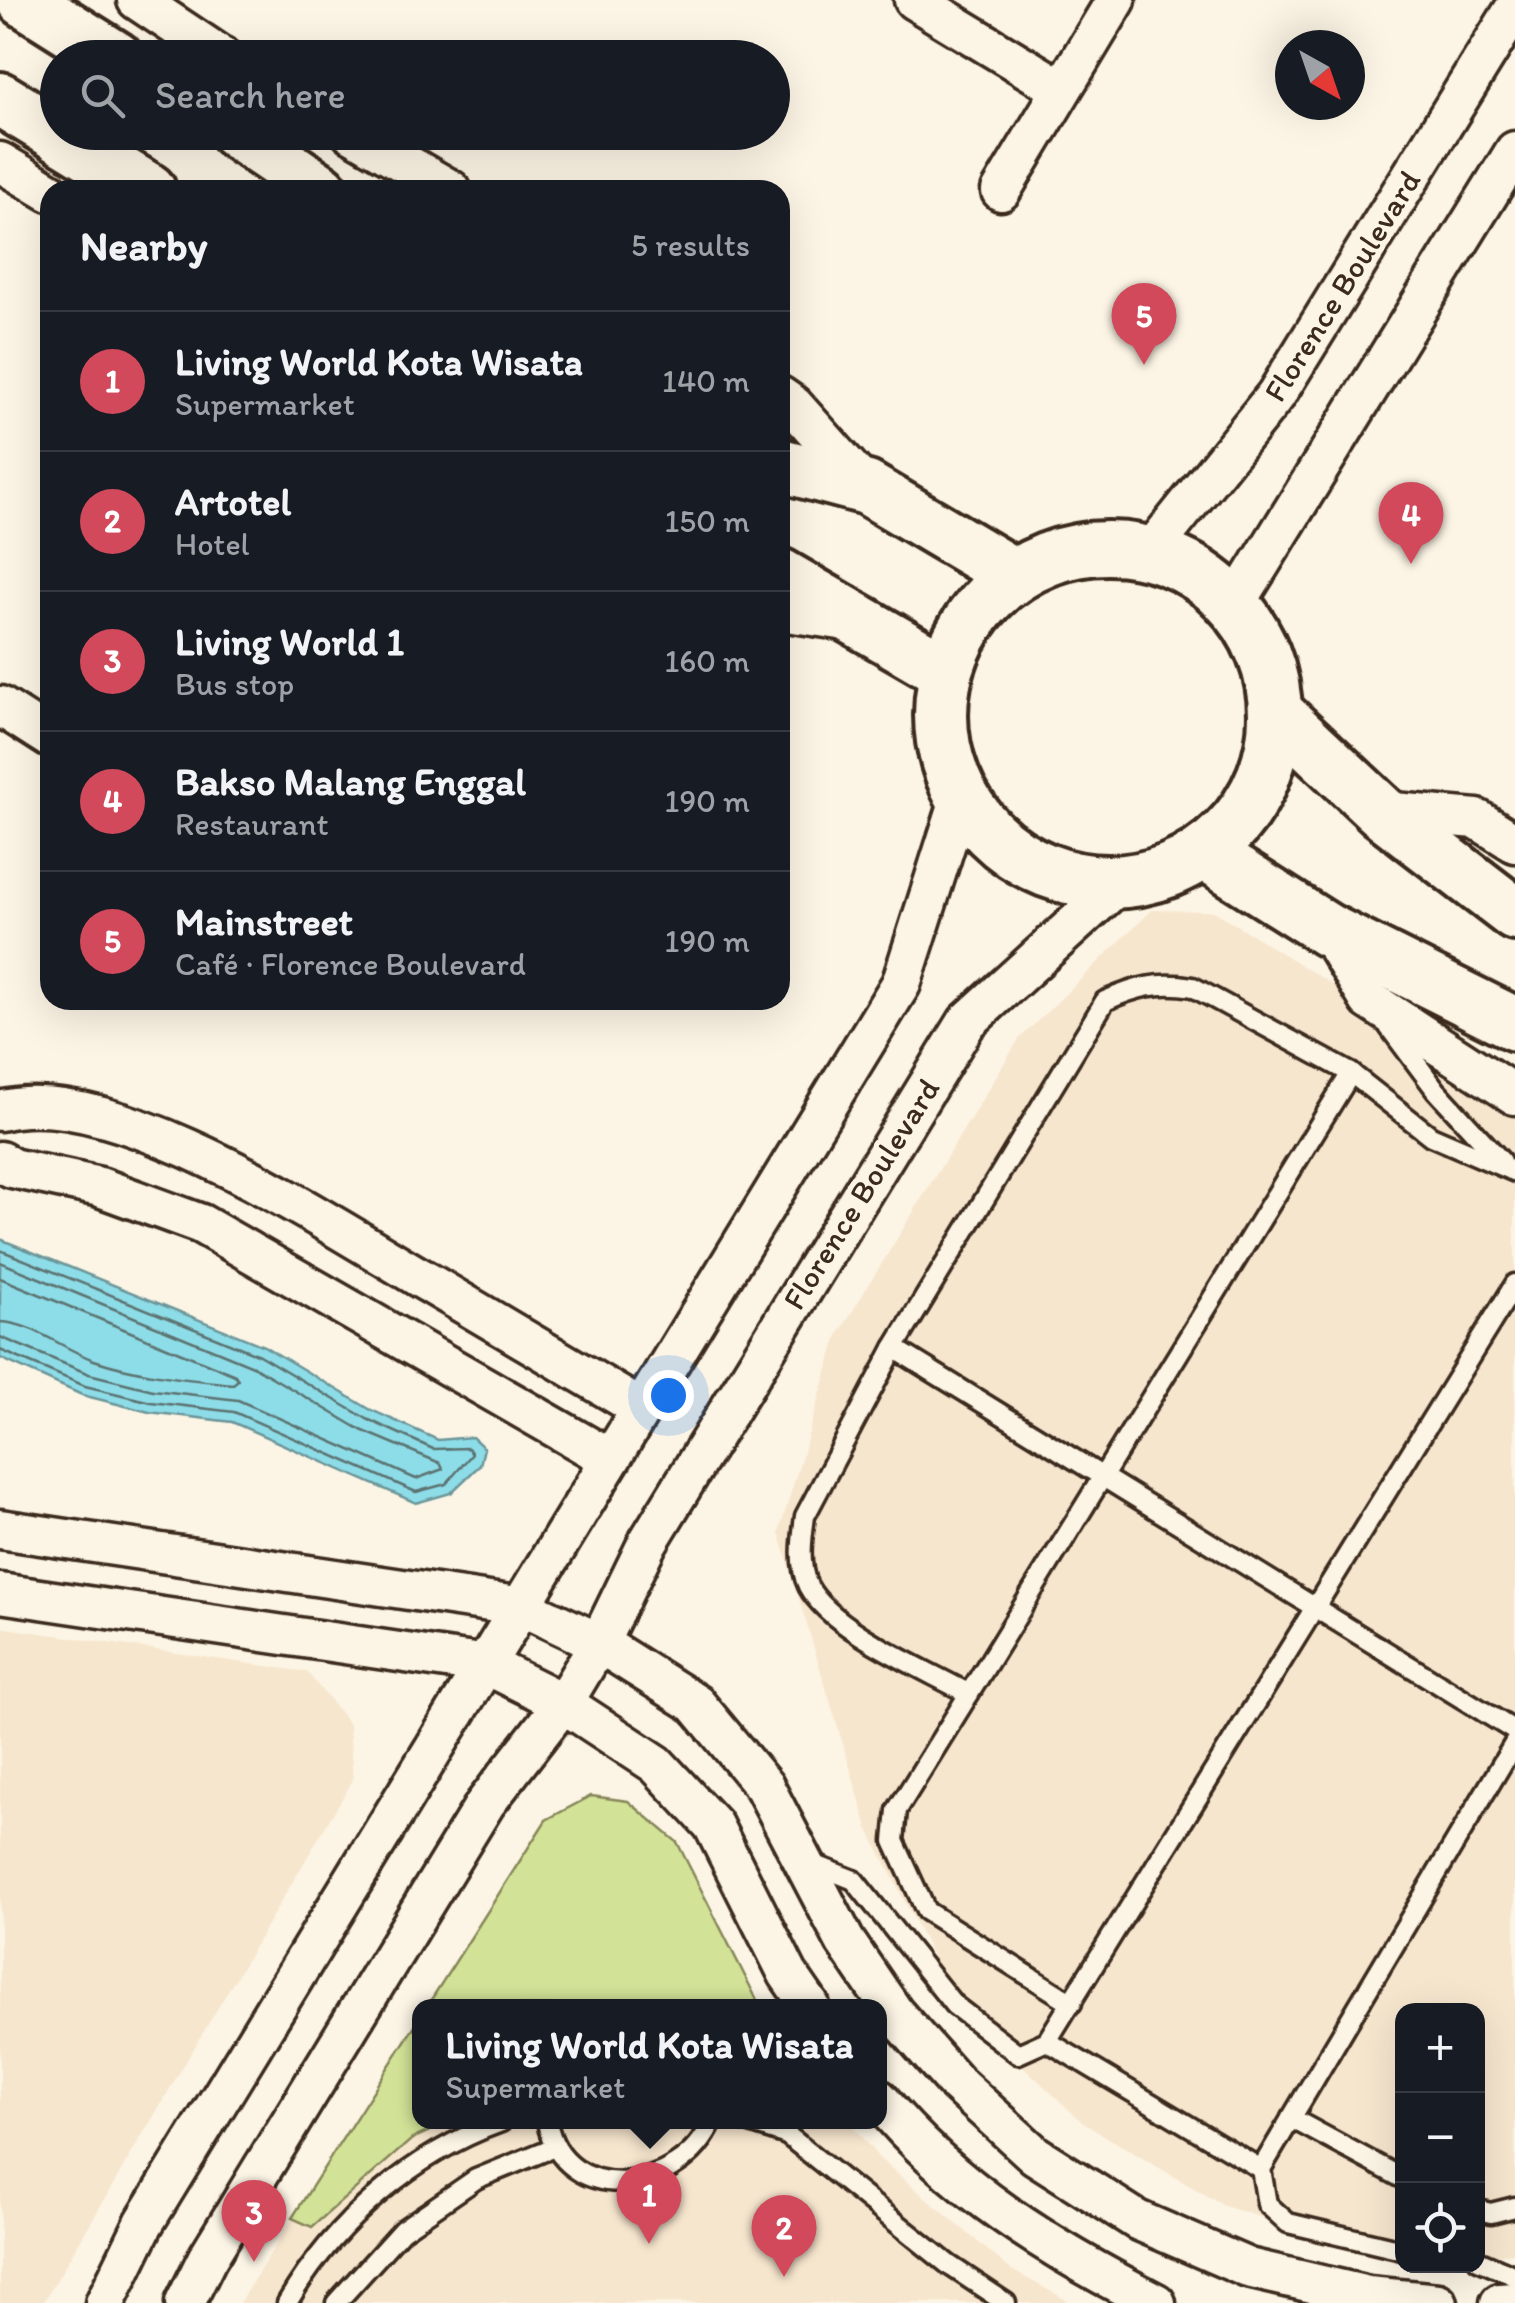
<!DOCTYPE html>
<meta charset="utf-8">
<style>
:root{--surface:#171b24;--page:#242831;--text:#f1f3f6;--muted:#9ea1a6;--line:#363941;--accent:#d1495b}
body{margin:0;font-family:Itim,sans-serif;background:var(--page);color:var(--text)}
.controls{position:absolute;right:30px;bottom:30px;display:grid;overflow:hidden;border-radius:20px;box-shadow:0 10px 40px #0002}
.controls button{width:90px;height:90px;display:grid;place-items:center;padding:0;border:0;border-bottom:2px solid var(--line);background:var(--surface);color:var(--text);font:50px sans-serif}
.compass{position:absolute;left:1275px;top:30px;width:90px;height:90px;border-radius:50%;background:var(--surface);box-shadow:0 10px 40px #0002;rotate:140deg}
.you{position:absolute;left:668px;top:1395px;width:35px;height:35px;margin:-25px;border:8px solid #fff;border-radius:50%;background:#1a73e8;box-shadow:0 0 0 15px #1a73e833}
.badge{display:grid;place-items:center;width:65px;height:65px;border-radius:50%;background:var(--accent);color:#fff;font-size:32px;font-weight:700}
.pin{position:absolute;translate:-50% -82px;filter:drop-shadow(0 2px 5px #0008)}
.pin::after{content:'';position:absolute;top:52px;width:35px;height:30px;background:inherit;clip-path:polygon(0 0,100% 0,50% 100%)}
.popup{position:absolute;left:412px;top:1999px;width:475px;height:130px;box-sizing:border-box;display:grid;place-content:center;border-radius:20px;background:var(--surface);filter:drop-shadow(0 2px 8px #0005);font-size:32px;white-space:nowrap;color:var(--muted)}
.popup b{font-size:38px;color:var(--text)}
.popup::after{content:'';position:absolute;left:50%;top:100%;margin-left:-20px;border:20px solid transparent;border-top-color:var(--surface)}
.list{margin:0;padding:0;list-style:none}
h2{display:flex;justify-content:space-between;align-items:center;height:130px;margin:0;padding:0 40px;font-size:42px}
h2 small{font-size:32px;font-weight:400;color:var(--muted)}
.list li{display:grid;grid-template-columns:65px 1fr auto;gap:30px;align-items:center;box-sizing:border-box;height:140px;padding:0 40px;border-top:2px solid var(--line)}
.list b{display:block;font-size:38px;white-space:nowrap}
.list p{margin:0;font-size:32px;white-space:nowrap;color:var(--muted)}
.list em{font-size:32px;font-style:normal;color:var(--muted)}
.icon{flex:none;width:55px;height:55px;fill:none;stroke:currentColor;stroke-width:2;stroke-linecap:round;stroke-linejoin:round}
.map{position:relative;flex:none;width:1515px;height:2303px;overflow:hidden}
.search{position:absolute;background:var(--surface);box-shadow:0 10px 40px #0002;left:40px;top:40px;width:750px;height:110px;display:flex;align-items:center;gap:25px;box-sizing:border-box;padding:0 35px;border-radius:55px;color:var(--muted);font-size:38px}
.panel{position:absolute;background:var(--surface);box-shadow:0 10px 40px #0002;left:40px;top:180px;width:750px;height:830px;border-radius:30px}
.map>svg:first-child{display:block}
</style>
<div class="map">
<svg width="1515" height="2303" viewBox="0 0 1515 2303">
<rect width="100%" height="100%" fill="#fcf5e5"/>
<filter id="ink" filterUnits="userSpaceOnUse"><feTurbulence type="fractalNoise" baseFrequency=".01" numOctaves="2"/><feDisplacementMap in="SourceGraphic" scale="20" xChannelSelector="R" yChannelSelector="G"/><feConvolveMatrix kernelMatrix="1 2 1 2 8 2 1 2 1" color-interpolation-filters="sRGB"/></filter>
<g filter="url(#ink)">
<g fill="#f7e6ce">
<polygon points="1152,910 1214,911 1515,1098 1515,2253 1478,2256 1478,2010 1402,2010 1402,2250 1342,2242 1224,2206 1083,2123 955,2002 868,1828 779,1532 838,1335 1019,1039"/>
<polygon points="0,1627 307,1672 349,1724 353,1780 43,2303 0,2303"/>
<polygon points="419,2019 419,2122 849,2122 880,2159 1010,2269 1072,2303 239,2303"/>
</g>
<g fill="#d2e397" stroke="#86865a" stroke-width="2.5">
<polygon points="591,1796 628,1801 677,1842 760,2006 427,2006 546,1820"/>
<polygon points="419,2019 419,2122 449,2122 412,2139 312,2227 292,2218"/>
</g>
<polygon fill="#8ddde9" stroke="#6c9598" stroke-width="2.5" points="0,1239 264,1346 371,1410 438,1440 472,1437 484,1448 480,1465 451,1493 416,1503 232,1422 149,1412 82,1395 0,1358"/>
<g fill="none" stroke-linecap="round" stroke-linejoin="round">
<g stroke="#5c726f" stroke-width="2.5">
<polyline points="0,1250 259,1355 367,1419 433,1449 468,1448 472,1454 446,1484 416,1492 234,1412 151,1402 85,1386 0,1350"/>
<polyline points="0,1262 253,1366 361,1430 440,1463 443,1469 416,1479 238,1400 153,1390 89,1374 0,1337"/>
<path d="M0,1278L235,1375L238,1380L233,1384C187,1379 138,1375 94,1360C63,1349 33,1323 0,1322"/>
</g>
<defs>
<g id="lane">
<polyline points="1389,1027 1436,1090 1501,1161"/>
<polyline points="894,1348 1515,1731"/>
<polyline points="969,1694 1351,1073"/>
<polyline points="811,1863 854,1880 954,2005 1018,2054 1047,2041 1515,1284"/>
<path d="M1072,2003L926,1911L894,1841L897,1810L969,1694C925,1669 832,1631 808,1586C798,1565 802,1538 805,1516L894,1348L1105,1001C1136,987 1159,981 1193,987L1351,1073L1431,1136L1515,1172"/>
<polyline points="1047,2041 1261,2169"/>
<polyline points="1291,2118 1402,2178"/>
<path d="M547,2122C564,2209 681,2194 712,2122"/>
<polyline points="747,2122 787,2135 949,2265 1006,2303"/>
<polyline points="1478,2210 1491,2213 1515,2207"/>
<polyline points="1402,2250 1288,2223 1267,2204 1261,2169 1515,1742"/>
<polyline points="1478,2260 1515,2276"/>
<path d="M287,2303C335,2221 412,2154 501,2122"/>
<polyline points="336,2303 402,2230 476,2179 552,2148"/>
</g>
<g id="street">
<polyline points="137,0 224,58"/>
<polyline points="914,0 1061,89"/>
<polyline points="351,132 451,190"/>
<polyline points="0,162 50,192"/>
<polyline points="1001,191 1116,0"/>
<polyline points="780,396 793,405 867,488"/>
<polyline points="1150,552 1276,395 1515,8"/>
<polyline points="1235,605 1515,151"/>
<polyline points="780,611 840,620"/>
<polyline points="0,706 50,738"/>
<polyline points="1381,811 1477,819 1515,843"/>
<polyline points="1327,930 1369,1000 1515,1095"/>
<path d="M0,1111C112,1081 320,1219 417,1276C491,1320 566,1364 640,1408"/>
<polyline points="0,1161 12,1168 100,1187 201,1224 610,1459"/>
<polyline points="0,1529 523,1607 599,1643 696,1704 764,1786 845,1941 894,2013 955,2082 1035,2155 1137,2220 1248,2268 1368,2296 1438,2303"/>
<polyline points="0,1593 487,1665 563,1703 656,1764 713,1825 788,1974 810,2006"/>
<path d="M879,2099C952,2189 1054,2251 1156,2303"/>
<polyline points="105,2303 144,2223 901,984 961,796"/>
<polyline points="185,2303 207,2259 485,1804 563,1703 599,1643 648,1542 967,1022 1120,883"/>
<polyline points="1500,2303 1515,2302"/>
</g>
<g id="secondary">
<polyline points="24,0 116,58"/>
<polyline points="0,99 149,190"/>
<polyline points="236,132 321,190"/>
<polyline points="780,465 867,488 1012,574"/>
<circle cx="1108" cy="715" r="167"/>
<polyline points="780,575 945,671"/>
<polyline points="1280,716 1381,811 1515,914"/>
<polyline points="1205,853 1327,930 1515,1024"/>
</g>
</defs>
<use href="#lane" stroke="#3b2a1e" stroke-width="25"/>
<use href="#street" stroke="#3b2a1e" stroke-width="45"/>
<use href="#secondary" stroke="#3b2a1e" stroke-width="60"/>
<use href="#lane" stroke="#fcf5e5" stroke-width="18"/>
<use href="#street" stroke="#fcf5e5" stroke-width="38"/>
<use href="#secondary" stroke="#fcf5e5" stroke-width="52"/>
</g>
</g>
<g text-anchor="middle" stroke-width="10" stroke-linejoin="round" paint-order="stroke">
<g font-size="32" fill="#3b2a1e" stroke="#fcf5e5">
<text transform="translate(1342 286) rotate(-58)" y="11">Florence Boulevard</text>
<text transform="translate(861 1194) rotate(-58)" y="11">Florence Boulevard</text>
</g>
</g>
</svg>
<div class="controls">
<button>+</button>
<button>−</button>
<button><svg class="icon" aria-label="locate" viewBox="0 0 24 24"><circle cx="12" cy="12" r="6"/><path d="M12 2v4M12 18v4M2 12h4M18 12h4"/></svg></button>
</div>
<svg class="compass" viewBox="-18 -18 36 36"><path d="M0-13l5 13h-10z" fill="#e53935"/><path d="M0 13l5-13h-10z" fill="#9ea1a6"/></svg>
<div class="you"></div>
<div class="pin badge" style="left:649px;top:2244px">1</div>
<div class="popup"><b>Living World Kota Wisata</b>Supermarket</div>
<div class="pin badge" style="left:784px;top:2277px">2</div>
<div class="pin badge" style="left:254px;top:2262px">3</div>
<div class="pin badge" style="left:1411px;top:564px">4</div>
<div class="pin badge" style="left:1144px;top:365px">5</div>
<div class="search"><svg class="icon" aria-label="search" viewBox="0 0 24 24"><circle cx="10" cy="10" r="6"/><path d="M15 15l6 6"/></svg>Search here</div>
<section class="panel">
<h2>Nearby<small>5 results</small></h2>
<ul class="list">
<li><span class="badge">1</span><div><b>Living World Kota Wisata</b><p>Supermarket</p></div><em>140 m</em></li>
<li><span class="badge">2</span><div><b>Artotel</b><p>Hotel</p></div><em>150 m</em></li>
<li><span class="badge">3</span><div><b>Living World 1</b><p>Bus stop</p></div><em>160 m</em></li>
<li><span class="badge">4</span><div><b>Bakso Malang Enggal</b><p>Restaurant</p></div><em>190 m</em></li>
<li><span class="badge">5</span><div><b>Mainstreet</b><p>Café · Florence Boulevard</p></div><em>190 m</em></li>
</ul>
</section>
</div>
